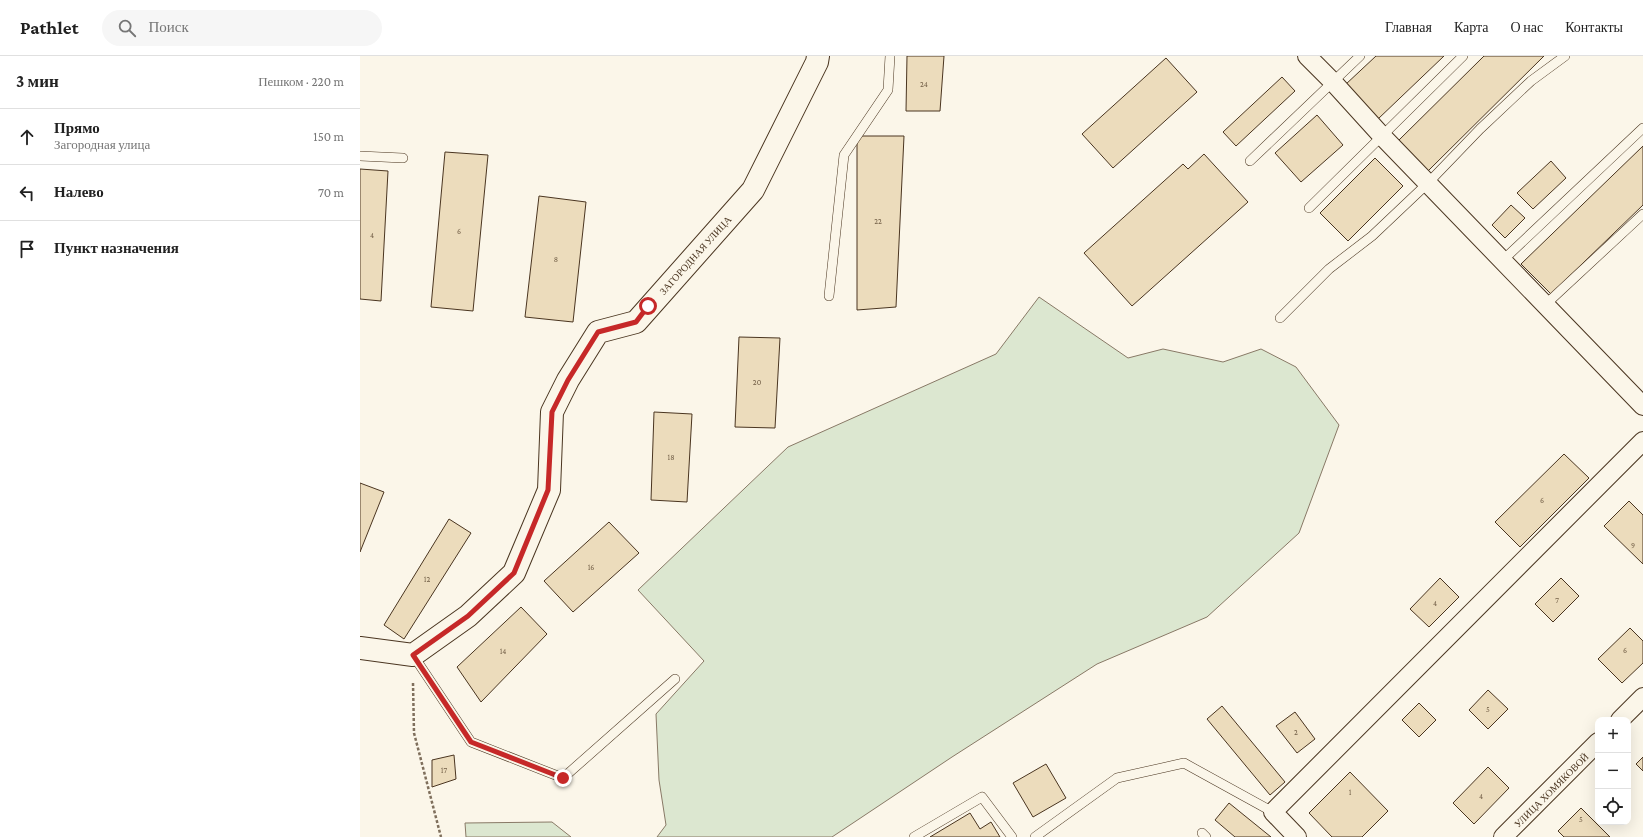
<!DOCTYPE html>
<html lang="ru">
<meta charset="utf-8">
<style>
:root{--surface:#fff;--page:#f6f6f6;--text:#222;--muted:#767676;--line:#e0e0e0}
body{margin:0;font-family:"Crimson Pro",serif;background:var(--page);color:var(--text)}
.controls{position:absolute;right:12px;bottom:12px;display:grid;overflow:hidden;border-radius:8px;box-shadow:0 4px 16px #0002}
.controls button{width:36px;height:36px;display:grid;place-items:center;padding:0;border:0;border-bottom:1px solid var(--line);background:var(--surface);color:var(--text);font:20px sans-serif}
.stop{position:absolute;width:12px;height:12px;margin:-9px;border:3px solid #c62828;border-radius:50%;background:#fff}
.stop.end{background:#c62828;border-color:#fff;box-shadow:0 1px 4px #0008}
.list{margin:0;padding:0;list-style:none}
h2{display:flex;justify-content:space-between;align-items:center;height:52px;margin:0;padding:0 16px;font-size:17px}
h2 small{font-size:13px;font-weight:400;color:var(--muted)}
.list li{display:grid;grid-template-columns:26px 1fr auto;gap:12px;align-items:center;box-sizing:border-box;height:56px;padding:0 16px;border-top:1px solid var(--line)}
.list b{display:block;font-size:15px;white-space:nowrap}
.list p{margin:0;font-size:13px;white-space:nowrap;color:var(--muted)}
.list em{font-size:13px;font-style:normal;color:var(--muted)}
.icon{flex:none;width:22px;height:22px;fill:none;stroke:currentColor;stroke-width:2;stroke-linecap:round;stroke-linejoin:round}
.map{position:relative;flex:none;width:1283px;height:781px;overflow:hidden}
header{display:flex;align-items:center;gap:24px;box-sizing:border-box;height:56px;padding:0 20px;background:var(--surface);border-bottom:1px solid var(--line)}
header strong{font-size:19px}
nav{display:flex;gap:22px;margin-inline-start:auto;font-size:14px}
.search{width:280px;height:36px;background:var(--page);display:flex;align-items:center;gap:10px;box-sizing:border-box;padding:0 14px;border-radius:22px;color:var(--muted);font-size:15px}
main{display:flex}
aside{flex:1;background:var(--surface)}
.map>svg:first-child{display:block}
</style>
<header>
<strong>Pathlet</strong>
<div class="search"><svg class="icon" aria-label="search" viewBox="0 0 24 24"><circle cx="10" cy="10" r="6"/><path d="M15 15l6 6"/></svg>Поиск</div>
<nav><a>Главная</a><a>Карта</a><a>О нас</a><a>Контакты</a></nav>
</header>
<main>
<aside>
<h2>3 мин<small>Пешком · 220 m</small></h2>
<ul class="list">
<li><svg class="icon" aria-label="ahead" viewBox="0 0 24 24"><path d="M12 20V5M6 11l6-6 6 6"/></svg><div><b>Прямо</b><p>Загородная улица</p></div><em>150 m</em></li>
<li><svg class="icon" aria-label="left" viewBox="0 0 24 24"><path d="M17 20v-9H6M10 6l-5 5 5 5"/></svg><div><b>Налево</b></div><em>70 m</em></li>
<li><svg class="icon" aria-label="arrive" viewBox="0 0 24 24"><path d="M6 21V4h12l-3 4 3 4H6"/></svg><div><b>Пункт назначения</b></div></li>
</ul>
</aside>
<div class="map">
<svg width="1283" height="781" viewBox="0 0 1283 781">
<rect width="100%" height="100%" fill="#fbf6e9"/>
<g fill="#dce7d0" stroke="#887966">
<polygon points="679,241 768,302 803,293 863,306 901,293 936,311 979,369 939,477 847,561 737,608 592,701 472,781 297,781 306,769 299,724 296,658 344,605 278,534 428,391 636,298"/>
<polygon points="192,766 211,781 106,781 105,767"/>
</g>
<g fill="#ecdcbc" stroke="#4a3520">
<polygon points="547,0 584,0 580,55 546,55"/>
<polygon points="1016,0 1084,0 1018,63 985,29"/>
<polygon points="1124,0 1184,0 1068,115 1038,85"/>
<polygon points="806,2 837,36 753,112 722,78"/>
<polygon points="922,21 935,35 876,90 863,76"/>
<polygon points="957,59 983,89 941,126 915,97"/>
<polygon points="497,80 544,80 536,251 497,254"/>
<polygon points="1283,90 1283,149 1191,238 1161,208"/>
<polygon points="85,96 128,99 113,255 71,251"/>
<polygon points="844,98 888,146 772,250 724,197 823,108 828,113"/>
<polygon points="1015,102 1043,130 988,185 960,157"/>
<polygon points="1191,105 1206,122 1173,153 1157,137"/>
<polygon points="0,113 28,115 21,245 0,243"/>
<polygon points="179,140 226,146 213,266 165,261"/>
<polygon points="1151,149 1165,162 1145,182 1132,169"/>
<polygon points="379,281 420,282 415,372 375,371"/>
<polygon points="294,356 332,358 327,446 291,444"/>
<polygon points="1204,398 1229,422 1160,491 1135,466"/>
<polygon points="0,427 24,436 0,496"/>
<polygon points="1269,445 1283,459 1283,508 1244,470"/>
<polygon points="89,463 111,477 44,583 24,569"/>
<polygon points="249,466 279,497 213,556 184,525"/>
<polygon points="1080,522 1099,541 1069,571 1050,553"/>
<polygon points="1201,522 1219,540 1193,566 1175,548"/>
<polygon points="161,551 187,578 121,646 97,611"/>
<polygon points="1270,572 1283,585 1283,607 1262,627 1238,603"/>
<polygon points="1128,634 1148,653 1128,673 1109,654"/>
<polygon points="1059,647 1076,664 1059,681 1042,664"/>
<polygon points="862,650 925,726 910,739 847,663"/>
<polygon points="935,656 955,683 937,697 916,670"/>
<polygon points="94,699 96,723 72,731 72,704"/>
<polygon points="1283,701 1283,715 1276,708"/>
<polygon points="686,708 706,742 673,761 653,727"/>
<polygon points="1128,711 1149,732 1114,768 1093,747"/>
<polygon points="990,716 1028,755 1002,781 972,781 949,757"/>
<polygon points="869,747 911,781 875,781 855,764"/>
<polygon points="1221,752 1250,781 1204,781 1198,775"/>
<polygon points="610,757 620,773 631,766 640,781 570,781"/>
</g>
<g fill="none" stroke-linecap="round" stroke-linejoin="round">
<defs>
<g id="lane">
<polyline points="0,100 43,102"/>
<polyline points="890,105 1000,0"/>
<polyline points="949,152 1103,0"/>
<polyline points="1142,205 1283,72"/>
<polyline points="469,240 484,99 528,34 530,0"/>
<polyline points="1185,249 1283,158"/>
<polyline points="920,262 969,213 1012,180 1068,127 1120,73 1171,25 1205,0"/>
<polyline points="53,599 111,686 203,722 315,623"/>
<polyline points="842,777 846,781"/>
<polyline points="554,781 622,741 652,781"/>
<polyline points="675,781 757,722 824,707 913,756"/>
</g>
<g id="street">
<polyline points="947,0 973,26 1022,80 1283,350"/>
<polyline points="1260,664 1283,641"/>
<polyline points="937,781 913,756 1283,385"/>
<polyline points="1143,781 1238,686"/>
</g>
<polyline id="secondary" points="0,592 53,599 108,560 154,517 189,434 192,356 208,324 238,276 276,266 393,134 457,6 458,0"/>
</defs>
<use href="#lane" stroke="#4a3520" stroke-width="10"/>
<use href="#street" stroke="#4a3520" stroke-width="20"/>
<use href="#secondary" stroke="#4a3520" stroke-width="24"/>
<polyline stroke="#7f6f5c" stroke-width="2.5" stroke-dasharray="3 2" stroke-linecap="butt" points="53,627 54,677 81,781"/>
<use href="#lane" stroke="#fbf6e9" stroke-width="9"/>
<use href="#street" stroke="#fbf6e9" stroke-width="18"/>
<use href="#secondary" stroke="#fbf6e9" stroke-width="22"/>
</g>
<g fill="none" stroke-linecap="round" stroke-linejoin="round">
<polyline stroke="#c62828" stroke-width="5" points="203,722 111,686 53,599 108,560 154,517 188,434 192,356 208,324 238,276 276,266 288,250"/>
</g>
<g text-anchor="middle" stroke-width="3" stroke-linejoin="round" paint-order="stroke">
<g font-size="8" fill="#725f47">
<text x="564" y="31">24</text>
<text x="518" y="168">22</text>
<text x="99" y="178">6</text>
<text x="12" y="182">4</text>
<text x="196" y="206">8</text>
<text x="397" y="329">20</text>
<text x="311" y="404">18</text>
<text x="1182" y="447">6</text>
<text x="1273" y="492">9</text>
<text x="231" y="514">16</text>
<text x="67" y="526">12</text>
<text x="1197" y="547">7</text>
<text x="1075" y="550">4</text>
<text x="1265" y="597">6</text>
<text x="143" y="598">14</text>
<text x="1128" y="656">5</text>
<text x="936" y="679">2</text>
<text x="84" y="717">17</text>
<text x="990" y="739">1</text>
<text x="1121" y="743">4</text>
<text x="1221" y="766">5</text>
</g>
<g font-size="10" fill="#4a3520" stroke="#fbf6e9">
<text transform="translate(335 199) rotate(-48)" y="4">ЗАГОРОДНАЯ УЛИЦА</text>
<text transform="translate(1191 734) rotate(-45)" y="4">УЛИЦА ХОМЯКОВОЙ</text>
</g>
</g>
</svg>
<div class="controls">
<button>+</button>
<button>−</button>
<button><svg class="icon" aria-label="locate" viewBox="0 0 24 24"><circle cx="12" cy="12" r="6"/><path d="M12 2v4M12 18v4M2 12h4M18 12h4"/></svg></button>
</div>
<div class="stop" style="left:288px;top:250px"></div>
<div class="stop end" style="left:203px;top:722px"></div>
</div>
</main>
